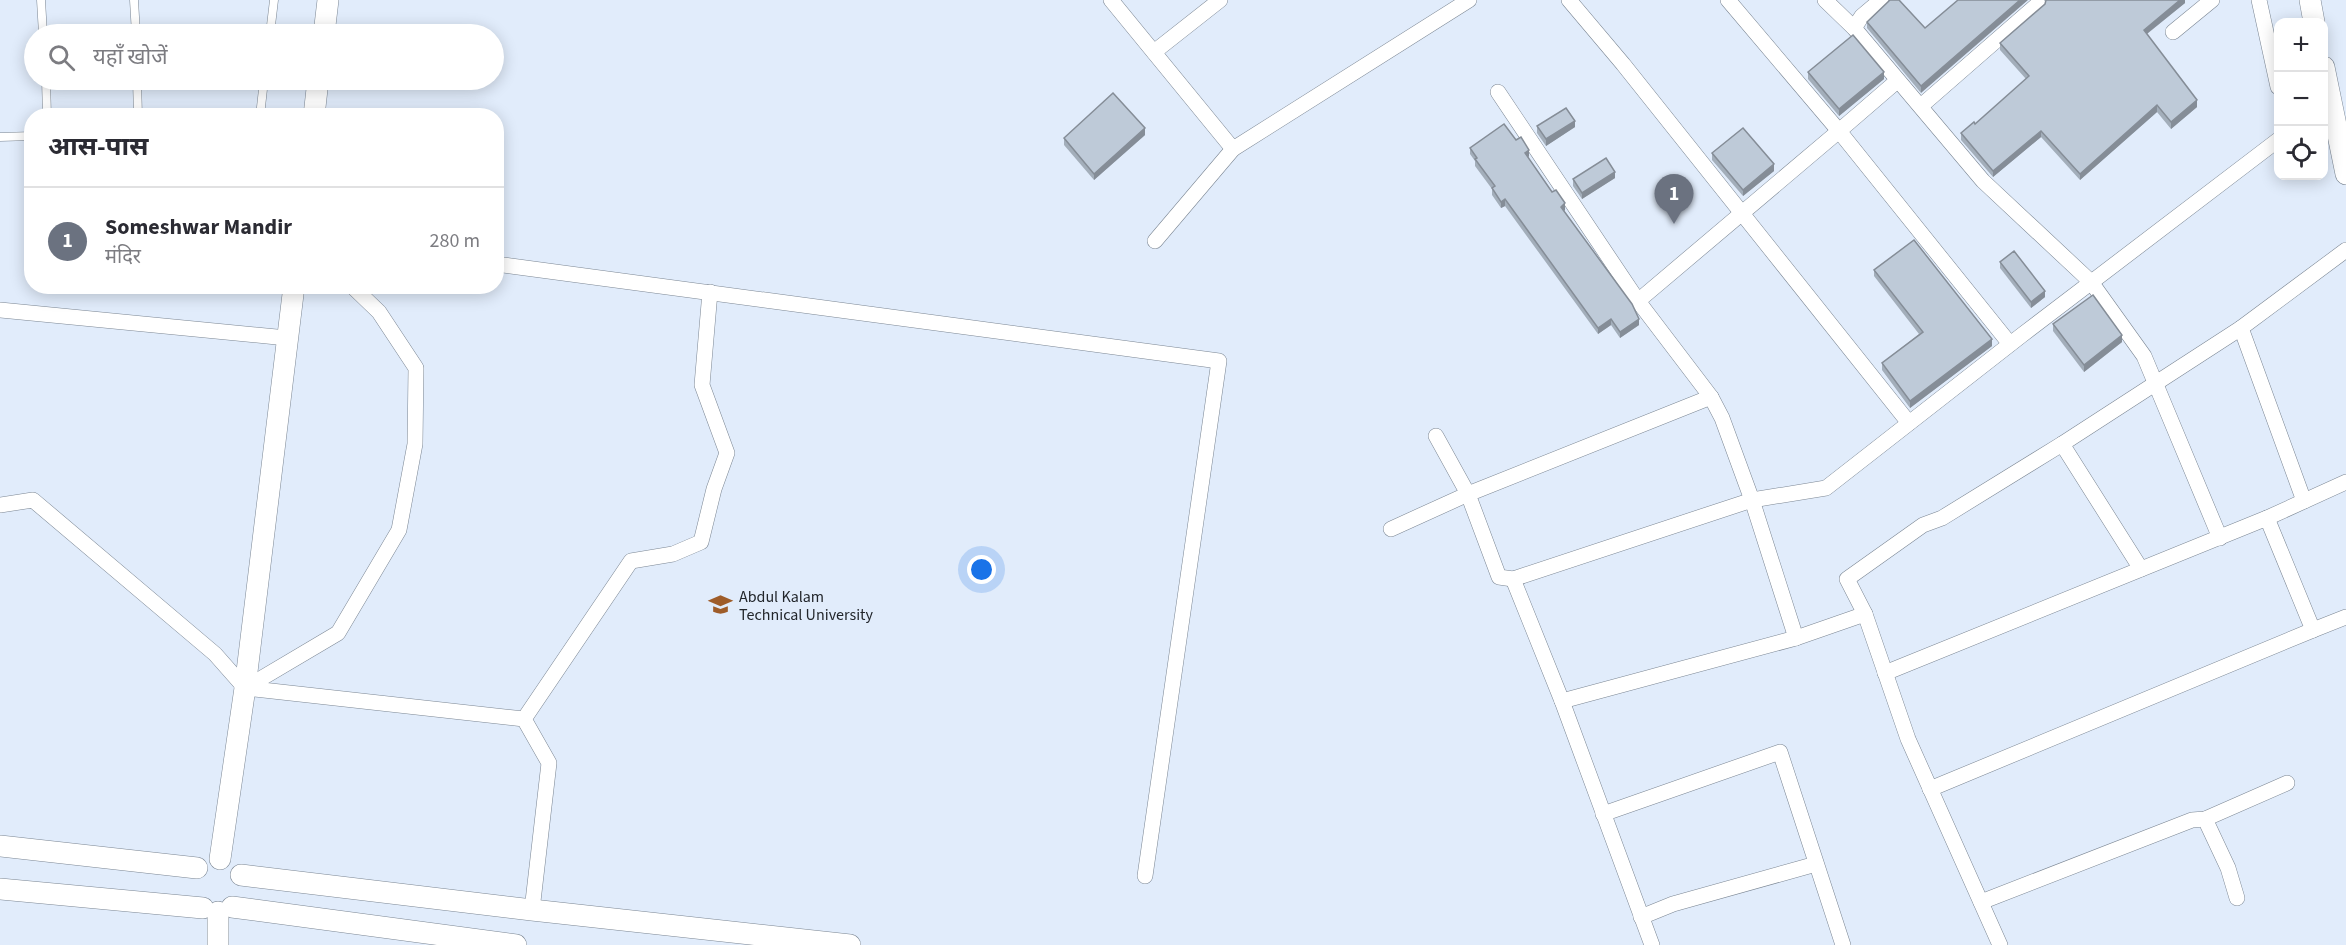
<!DOCTYPE html>
<html lang="hi">
<meta charset="utf-8">
<style>
:root{--surface:#fff;--page:#f7f7f7;--text:#2b2b33;--muted:#7c7c81;--line:#e1e1e2;--accent:#9e5c29}
body{margin:0;font-family:"Source Sans 3","Noto Sans Devanagari",sans-serif;background:var(--page);color:var(--text)}
.controls{position:absolute;right:18px;top:18px;display:grid;overflow:hidden;border-radius:12px;box-shadow:0 3px 15px #0003}
.controls button{width:54px;height:54px;display:grid;place-items:center;padding:0;border:0;border-bottom:2px solid var(--line);background:var(--surface);color:var(--text);font:30px sans-serif}
.you{position:absolute;left:982px;top:570px;width:21px;height:21px;margin:-15px;border:4px solid #fff;border-radius:50%;background:#1a73e8;box-shadow:0 0 0 9px #1a73e833}
.badge{display:grid;place-items:center;width:39px;height:39px;border-radius:50%;background:var(--accent);color:#fff;font-size:20px;font-weight:700}
.pin{position:absolute;translate:-50% -50px;filter:drop-shadow(0 2px 3px #0008)}
.pin::after{content:'';position:absolute;top:32px;width:21px;height:18px;background:inherit;clip-path:polygon(0 0,100% 0,50% 100%)}
.list{margin:0;padding:0;list-style:none}
h2{display:flex;justify-content:space-between;align-items:center;height:78px;margin:0;padding:0 24px;font-size:26px}
h2 small{font-size:20px;font-weight:400;color:var(--muted)}
.list li{display:grid;grid-template-columns:39px 1fr auto;gap:18px;align-items:center;box-sizing:border-box;height:108px;padding:0 24px;border-top:2px solid var(--line)}
.list b{display:block;font-size:22px;white-space:nowrap}
.list p{margin:0;font-size:20px;white-space:nowrap;color:var(--muted)}
.list em{font-size:20px;font-style:normal;color:var(--muted)}
.icon{flex:none;width:33px;height:33px;fill:none;stroke:currentColor;stroke-width:2;stroke-linecap:round;stroke-linejoin:round}
.map{position:relative;flex:none;width:2346px;height:945px;overflow:hidden}
.search{position:absolute;background:var(--surface);box-shadow:0 3px 15px #0003;left:24px;top:24px;width:480px;height:66px;display:flex;align-items:center;gap:15px;box-sizing:border-box;padding:0 21px;border-radius:33px;color:var(--muted);font-size:22px}
.panel{position:absolute;background:var(--surface);box-shadow:0 3px 15px #0003;left:24px;top:108px;width:480px;height:186px;border-radius:24px}
.map>svg:first-child{display:block}
</style>
<div class="map">
<svg width="2346" height="945" viewBox="0 0 2346 945">
<rect width="100%" height="100%" fill="#e1ecfb"/>
<g fill="none" stroke-linecap="round" stroke-linejoin="round">
<defs>
<g id="lane">
<polyline points="41,0 43,34"/>
<polyline points="134,0 136,34"/>
<polyline points="270,34 274,0"/>
<polyline points="46,80 47,116"/>
<polyline points="137,80 138,116"/>
<polyline points="260,116 264,80"/>
<polyline points="0,137 32,136"/>
</g>
<g id="street">
<polyline points="1111,0 1233,149 1469,0"/>
<polyline points="1569,0 1623,64 1909,423"/>
<polyline points="1728,0 1839,131 1897,81"/>
<polyline points="1825,0 1854,28 1983,181 2091,282 2144,356 2220,538"/>
<polyline points="2259,0 2278,87"/>
<polyline points="1854,28 1862,16 1881,0"/>
<polyline points="2173,32 2212,0"/>
<polyline points="1154,52 1220,0"/>
<polyline points="1498,92 1638,301 1711,397 1722,418 1752,500 1796,638 1865,614"/>
<polyline points="1921,106 2038,4"/>
<polyline points="1155,241 1233,149"/>
<polyline points="496,264 1219,361 1145,876"/>
<polyline points="1638,301 1839,131 2010,344"/>
<polyline points="0,310 287,338"/>
<polyline points="2241,328 2304,501"/>
<polyline points="1711,397 1468,494 1499,577 1513,579 1752,500 1826,488 2022,335 2278,140"/>
<polyline points="2062,444 2141,569"/>
<polyline points="0,505 33,500 215,654 245,688 524,719"/>
<polyline points="2267,518 2346,482"/>
<polyline points="1391,529 1468,494 1436,436"/>
<polyline points="1513,579 1562,701 1652,945"/>
<polyline points="2313,630 2346,617"/>
<polyline points="1885,673 2267,518 2313,630 1930,789"/>
<polyline points="245,688 338,633 399,530 415,444 416,368 379,312 352,286"/>
<polyline points="1562,701 1796,638"/>
<polyline points="1603,814 1780,752 1843,945"/>
<polyline points="2205,819 2228,868 2237,898"/>
<polyline points="1981,902 2192,820 2205,819 2287,783"/>
<polyline points="532,910 549,763 524,719 631,561 673,554 701,542 714,489 727,453 702,385 710,292"/>
<polyline points="1641,917 1673,904 1816,864"/>
<polyline points="2000,945 1908,739 1865,614 1847,579 1923,525 1942,518 2062,444 2241,328 2346,250"/>
</g>
<g id="secondary">
<polyline points="2310,0 2314,22"/>
<polyline points="324,34 328,0"/>
<polyline points="2324,67 2346,174"/>
<polyline points="314,116 318,80"/>
<polyline points="0,846 197,868"/>
<polyline points="220,859 245,688 294,286"/>
<polyline points="241,875 532,910 850,945"/>
<polyline points="0,889 203,908"/>
<polyline points="232,907 516,945"/>
<polyline points="218,912 218,945"/>
</g>
</defs>
<use href="#lane" stroke="#7b8693" stroke-width="9"/>
<use href="#street" stroke="#7b8693" stroke-width="16"/>
<use href="#secondary" stroke="#7b8693" stroke-width="22"/>
<use href="#lane" stroke="#fff" stroke-width="8"/>
<use href="#street" stroke="#fff" stroke-width="15"/>
<use href="#secondary" stroke="#fff" stroke-width="21"/>
</g>
<g fill="#a3aeba">
<polygon points="2185,0 2185,3 2147,34 2197,107 2171,129 2157,112 2080,180 2041,137 1993,177 1961,140 1961,133 1975,124 2026,79 2000,50 2000,43"/>
<polygon points="1867,22 1925,28 1921,93 1867,28"/>
<polygon points="1808,72 1884,79 1839,116 1808,79"/>
<polygon points="1537,126 1575,127 1546,146 1537,133"/>
<polygon points="1145,135 1094,180 1064,145 1064,138"/>
<polygon points="1516,140 1529,156 1528,158 1565,210 1564,211 1639,325 1620,338 1611,325 1598,334 1505,206 1501,208 1492,195 1492,189 1475,166 1475,161 1470,154 1470,148"/>
<polygon points="1712,153 1774,171 1743,196 1712,160"/>
<polygon points="1615,178 1582,199 1573,186 1573,179"/>
<polygon points="2000,262 2045,297 2031,308 2000,268"/>
<polygon points="1874,270 1992,346 1910,408 1882,370 1882,363 1919,334 1874,276"/>
<polygon points="2053,324 2122,342 2084,372 2053,331"/>
</g>
<g fill="#858d97">
<polygon points="2020,0 2028,0 1921,93 1921,86"/>
<polygon points="2180,0 2185,0 2185,3 2144,36 2144,30"/>
<polygon points="1884,72 1884,79 1839,116 1839,109"/>
<polygon points="2197,100 2197,107 2171,129 2171,122"/>
<polygon points="2157,105 2157,112 2080,180 2080,174"/>
<polygon points="1575,121 1575,127 1546,146 1546,139"/>
<polygon points="1145,128 1145,135 1094,180 1094,174"/>
<polygon points="2041,131 2041,137 1993,177 1993,171"/>
<polygon points="1529,150 1529,156 1525,160 1525,153"/>
<polygon points="1774,164 1774,171 1743,196 1743,190"/>
<polygon points="1615,172 1615,178 1582,199 1582,193"/>
<polygon points="1505,199 1505,206 1501,208 1501,202"/>
<polygon points="1565,203 1565,210 1561,214 1561,207"/>
<polygon points="2045,291 2045,297 2031,308 2031,302"/>
<polygon points="1611,319 1611,325 1598,334 1598,328"/>
<polygon points="1639,319 1639,325 1620,338 1620,332"/>
<polygon points="2122,335 2122,342 2084,372 2084,365"/>
<polygon points="1992,339 1992,346 1910,408 1910,401"/>
</g>
<g fill="#becad8" stroke="#858d97" stroke-width="1.5">
<polygon points="1890,0 1899,0 1925,28 1958,0 2020,0 1921,86 1867,22"/>
<polygon points="2046,0 2180,0 2144,30 2197,100 2171,122 2157,105 2080,174 2041,131 1993,171 1961,133 1974,122 1975,124 2029,76 2000,43 2045,4"/>
<polygon points="1853,35 1884,72 1839,109 1808,72"/>
<polygon points="1113,93 1145,128 1094,174 1064,138"/>
<polygon points="1566,108 1575,121 1546,139 1537,126"/>
<polygon points="1504,124 1516,140 1521,137 1529,150 1525,153 1552,192 1556,190 1565,203 1561,207 1632,304 1639,319 1620,332 1611,319 1598,328 1505,199 1501,202 1492,188 1495,186 1475,159 1477,158 1470,148"/>
<polygon points="1743,128 1774,164 1743,190 1712,153"/>
<polygon points="1606,158 1615,172 1582,193 1573,179"/>
<polygon points="1914,240 1992,339 1910,401 1882,363 1923,332 1874,270"/>
<polygon points="2014,251 2045,291 2031,302 2000,262"/>
<polygon points="2093,295 2122,335 2084,365 2053,324"/>
</g>
<defs>
<symbol id="university-bare" viewBox="-9 -9 18 18"><path d="M0-5L7-2L0 1L-7-2ZM-4 1L0 2.5L4 1V4Q0 6-4 4Z" fill="#9e5c29" stroke="#e1ecfb" stroke-width="2.5" paint-order="stroke"/></symbol>
</defs>
<g fill-rule="evenodd">
<use href="#university-bare" x="704" y="588" width="33" height="33"/>
</g>
<g text-anchor="middle" stroke-width="5" stroke-linejoin="round" paint-order="stroke">
<g font-size="16" fill="#22262b" stroke="#e1ecfb" text-anchor="start">
<text x="739" y="602">Abdul Kalam<tspan x="739" dy="18">Technical University</tspan></text>
</g>
</g>
</svg>
<div class="controls">
<button>+</button>
<button>−</button>
<button><svg class="icon" aria-label="locate" viewBox="0 0 24 24"><circle cx="12" cy="12" r="6"/><path d="M12 2v4M12 18v4M2 12h4M18 12h4"/></svg></button>
</div>
<div class="you"></div>
<div class="pin badge" style="left:1674px;top:224px;background:#6b7280">1</div>
<div class="search"><svg class="icon" aria-label="search" viewBox="0 0 24 24"><circle cx="10" cy="10" r="6"/><path d="M15 15l6 6"/></svg>यहाँ खोजें</div>
<section class="panel">
<h2>आस-पास<small></small></h2>
<ul class="list">
<li><span class="badge" style="background:#6b7280">1</span><div><b>Someshwar Mandir</b><p>मंदिर</p></div><em>280 m</em></li>
</ul>
</section>
</div>
